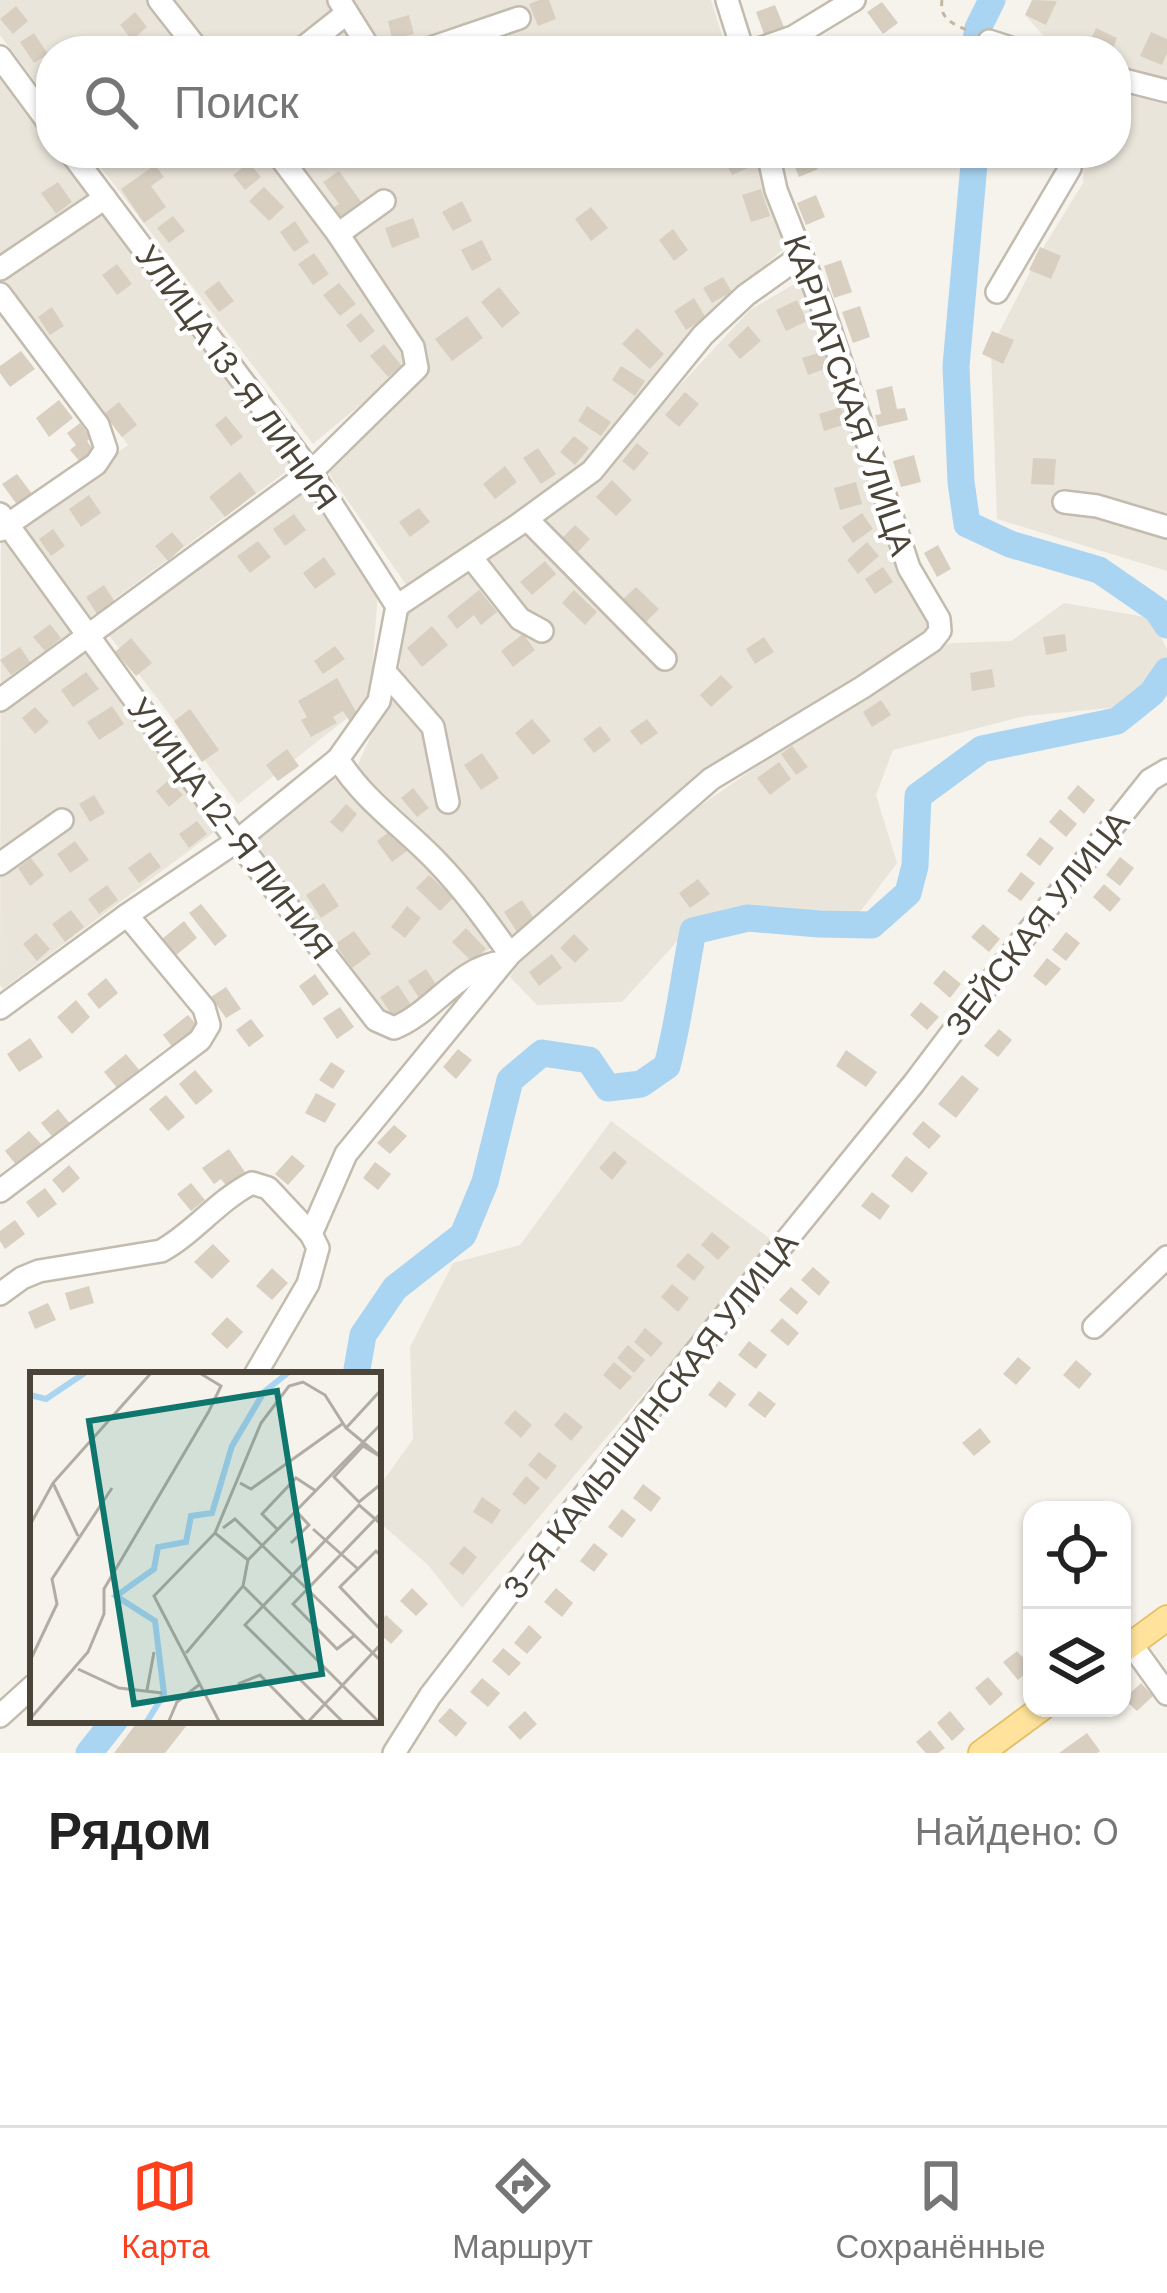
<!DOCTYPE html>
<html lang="ru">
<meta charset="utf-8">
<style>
:root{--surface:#fff;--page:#f6f6f6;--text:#222;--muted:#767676;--line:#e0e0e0;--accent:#fc3f1d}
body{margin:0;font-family:"DM Sans",sans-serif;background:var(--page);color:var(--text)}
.controls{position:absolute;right:36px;bottom:36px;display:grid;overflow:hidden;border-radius:24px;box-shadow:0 3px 9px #0004}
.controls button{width:108px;height:108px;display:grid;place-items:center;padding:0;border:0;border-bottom:3px solid var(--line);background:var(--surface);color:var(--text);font:60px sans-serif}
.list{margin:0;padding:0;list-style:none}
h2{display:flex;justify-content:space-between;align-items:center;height:156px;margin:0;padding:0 48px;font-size:51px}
h2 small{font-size:39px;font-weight:400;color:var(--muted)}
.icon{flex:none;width:66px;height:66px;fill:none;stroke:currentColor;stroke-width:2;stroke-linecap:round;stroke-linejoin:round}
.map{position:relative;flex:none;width:1167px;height:1753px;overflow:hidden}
.search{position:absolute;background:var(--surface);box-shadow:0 3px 9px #0004;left:36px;right:36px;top:36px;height:132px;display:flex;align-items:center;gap:30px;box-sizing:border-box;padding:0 42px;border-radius:48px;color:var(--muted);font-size:45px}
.sheet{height:372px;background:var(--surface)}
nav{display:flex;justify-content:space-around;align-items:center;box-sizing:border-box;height:168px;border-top:3px solid var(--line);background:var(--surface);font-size:33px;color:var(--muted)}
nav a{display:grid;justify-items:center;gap:6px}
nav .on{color:var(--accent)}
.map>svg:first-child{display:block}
</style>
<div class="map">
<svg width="1167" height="1753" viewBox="0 0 1167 1753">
<rect width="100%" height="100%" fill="#f6f3ec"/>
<g fill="#eae5da">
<polygon points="0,0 148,0 189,51 51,51 51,102 0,35"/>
<polygon points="167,0 711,0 727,51 205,51"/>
<polygon points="1035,0 1167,0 1167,571 997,519 991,348 1040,253 1083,183 1084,153 1116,153 1116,51 1057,51 1026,16"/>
<polygon points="0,72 51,140 51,153 61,153 295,465 89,618 21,523 128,445 0,276"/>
<polygon points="90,153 265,153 352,270 404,352 407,366 313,444"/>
<polygon points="282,153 758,153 787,246 717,307 589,462 409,589 325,468 427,372 423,340"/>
<polygon points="801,280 930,611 931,627 514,937 450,876 499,942 402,1014 380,1012 251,836 339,764 353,775 399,675 404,615 604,467 750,310"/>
<polygon points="307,482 378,591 370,700 238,804 105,630"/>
<polygon points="1,535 221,827 3,989 0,985"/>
<polygon points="1064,603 1151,618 1167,649 1167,686 1141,705 1025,716 893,750 876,795 897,863 860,912 773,909 681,937 622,1002 537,1005 510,977 528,948 652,839 926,650 951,643 1011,641"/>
<polygon points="611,1121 773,1241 462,1608 428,1565 378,1521 378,1488 413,1439 410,1347 453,1263 520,1245"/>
</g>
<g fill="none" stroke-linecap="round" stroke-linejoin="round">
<g stroke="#a9d4f2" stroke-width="27">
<polyline points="974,51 978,28 992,0"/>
<polyline points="975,153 956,366 961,482 967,524 1010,544 1099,570 1157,610 1167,625"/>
<path d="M356,1375L363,1335L395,1288L463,1235L485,1182L510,1080L542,1053L589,1060L608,1088L641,1084L667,1066C679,1021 684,976 693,931L748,918L819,924L872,925L908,893L915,866L918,796L982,749L1117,721L1152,693L1167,671"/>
<polyline points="89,1753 115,1720"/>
</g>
</g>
<g fill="#d8cfc1">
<polygon points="539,0 549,0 556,19 538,26 529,4"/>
<polygon points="1032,0 1057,1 1046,25 1025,15"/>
<polygon points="882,2 898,23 883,34 867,12"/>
<polygon points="775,5 784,27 764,34 756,12"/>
<polygon points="16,6 28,21 13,34 0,19"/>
<polygon points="135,12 147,27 132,40 120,25"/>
<polygon points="409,15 414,34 392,39 388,21"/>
<polygon points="1096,28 1117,38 1112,51 1086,51"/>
<polygon points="1151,32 1167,39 1167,53 1162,65 1140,56"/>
<polygon points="34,33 48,54 34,63 20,42"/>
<polygon points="721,153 746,153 752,166 732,175"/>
<polygon points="794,153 811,153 818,169 799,177 790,155"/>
<polygon points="249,163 261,177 245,190 233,175"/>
<polygon points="155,165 164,177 151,186 166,207 144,223 121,189"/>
<polygon points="339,171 364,206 341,223 331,209 339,204 323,182"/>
<polygon points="58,182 72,202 56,214 41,193"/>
<polygon points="264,187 284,207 269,221 249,201"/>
<polygon points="761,189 770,216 751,222 742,195"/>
<polygon points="816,195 825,217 806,225 797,203"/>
<polygon points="462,201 472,221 453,231 442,212"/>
<polygon points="591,207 608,228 591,241 575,219"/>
<polygon points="173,216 185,231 169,243 157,228"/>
<polygon points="413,218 420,237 392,248 385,228"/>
<polygon points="295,221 309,242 294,252 280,232"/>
<polygon points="673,229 688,250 674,261 659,240"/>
<polygon points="482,240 492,260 472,271 461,250"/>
<polygon points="1040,247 1061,256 1051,279 1029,270"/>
<polygon points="314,253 329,274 313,285 298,264"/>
<polygon points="841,260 852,292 834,298 824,266"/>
<polygon points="117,264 132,284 117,295 102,275"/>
<polygon points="723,277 732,292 712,303 703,288"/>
<polygon points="219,281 234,301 219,312 204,292"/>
<polygon points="339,283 356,304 340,316 323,295"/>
<polygon points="499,287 520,313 502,328 481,302"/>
<polygon points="694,298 706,318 686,330 674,311"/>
<polygon points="797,300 807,321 786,331 776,310"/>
<polygon points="860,306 870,337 853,343 842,312"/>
<polygon points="52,307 64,326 50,335 38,317"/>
<polygon points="361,313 375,331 360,343 346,325"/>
<polygon points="467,316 483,338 452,361 435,339"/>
<polygon points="748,326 761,341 740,359 728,345"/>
<polygon points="637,328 664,354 650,369 622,344"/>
<polygon points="992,331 1014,340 1003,364 982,354"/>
<polygon points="384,344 402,366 388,377 370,356"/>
<polygon points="21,351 35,369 10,387 0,373 0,366"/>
<polygon points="824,351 830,367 808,375 802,358"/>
<polygon points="621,366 645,381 635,396 612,380"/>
<polygon points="892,386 897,409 905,408 908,420 878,427 875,415 881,414 876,390"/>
<polygon points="685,392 699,404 679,427 665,415"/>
<polygon points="59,400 73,418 49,437 36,418"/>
<polygon points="119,402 137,425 122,437 104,414"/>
<polygon points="587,406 611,422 601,436 578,421"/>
<polygon points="841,407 846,424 824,431 819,414"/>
<polygon points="226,416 243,437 231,446 215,425"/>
<polygon points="80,423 91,438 87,441 94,451 80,462 70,450 76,445 67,433"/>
<polygon points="574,436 589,448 575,465 560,452"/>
<polygon points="637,443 649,453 634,471 622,461"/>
<polygon points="538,448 556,474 541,484 523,458"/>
<polygon points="914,455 921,482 901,487 893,461"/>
<polygon points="1033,458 1056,459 1054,485 1031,484"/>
<polygon points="505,466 517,482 495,499 483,484"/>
<polygon points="240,472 256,493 225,517 209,497"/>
<polygon points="17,474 33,495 18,506 2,484"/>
<polygon points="612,480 632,500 616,516 596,497"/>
<polygon points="856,482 862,504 840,510 834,488"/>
<polygon points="89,495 101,513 81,527 69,509"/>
<polygon points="419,508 430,522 410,537 399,522"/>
<polygon points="862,513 873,529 853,543 842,527"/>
<polygon points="294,514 306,530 285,546 273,529"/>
<polygon points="575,525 590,539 574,556 559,541"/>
<polygon points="53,529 65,546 51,556 39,539"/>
<polygon points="172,532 184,546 168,561 155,546"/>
<polygon points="258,541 271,557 250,573 237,556"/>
<polygon points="867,542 879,556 858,574 847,560"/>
<polygon points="938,545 951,569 937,577 924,553"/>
<polygon points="324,557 336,574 315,589 303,573"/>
<polygon points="545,561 556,574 532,595 520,582"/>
<polygon points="883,567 893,582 875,594 865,579"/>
<polygon points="104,585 115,602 97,614 86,597"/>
<polygon points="636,587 659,609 642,626 619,603"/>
<polygon points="479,590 497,612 481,625 474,615 457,629 447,616"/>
<polygon points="574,590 597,612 585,625 562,603"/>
<polygon points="50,624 61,638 45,651 33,637"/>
<polygon points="432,626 448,645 422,667 407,648"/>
<polygon points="523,634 535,650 513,667 501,651"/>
<polygon points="1065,634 1067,651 1046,655 1043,637"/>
<polygon points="764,637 774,652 755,664 746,649"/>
<polygon points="131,638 152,663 136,676 115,652"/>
<polygon points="335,646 345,659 323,674 314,661"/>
<polygon points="20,647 30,662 11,675 0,660"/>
<polygon points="992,669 995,687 972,691 970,673"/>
<polygon points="86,672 99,689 73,707 61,690"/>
<polygon points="721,675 733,687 711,707 700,695"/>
<polygon points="337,678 359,717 350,722 343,711 333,717 337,723 311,737 301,720 307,717 298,701"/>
<polygon points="881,700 891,715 872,727 863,712"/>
<polygon points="112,706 124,724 99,740 87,722"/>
<polygon points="35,707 49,722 35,734 22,718"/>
<polygon points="190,709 219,750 202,762 174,721"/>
<polygon points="532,719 551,741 533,755 515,733"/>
<polygon points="647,719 658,733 641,745 630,731"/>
<polygon points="600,726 611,740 594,753 583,739"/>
<polygon points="792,746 808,767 796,775 781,754"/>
<polygon points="287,749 299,766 278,781 266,765"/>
<polygon points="482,753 499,778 481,790 464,765"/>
<polygon points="779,762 791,779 770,795 757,778"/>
<polygon points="169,780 183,795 169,807 156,791"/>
<polygon points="1078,785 1095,800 1084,814 1067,798"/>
<polygon points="413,788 429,808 417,817 401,798"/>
<polygon points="94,795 105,813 90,822 79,804"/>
<polygon points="346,804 357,814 342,833 330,822"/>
<polygon points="1060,809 1077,824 1066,837 1049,822"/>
<polygon points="197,821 207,834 189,848 179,834"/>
<polygon points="393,829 408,850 392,862 377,841"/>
<polygon points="1040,837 1054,848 1040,866 1026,855"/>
<polygon points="75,841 89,860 70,873 57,854"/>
<polygon points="150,852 161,867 139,883 128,868"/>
<polygon points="1120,857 1134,868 1120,886 1106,875"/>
<polygon points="31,858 44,875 30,886 18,868"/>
<polygon points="1021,872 1035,883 1021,901 1007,891"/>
<polygon points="429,875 453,898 440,911 416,888"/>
<polygon points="698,879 710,894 690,908 679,893"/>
<polygon points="324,883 339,906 321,918 306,895"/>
<polygon points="1104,884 1121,899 1110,912 1093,897"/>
<polygon points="107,885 118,900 99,914 88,899"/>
<polygon points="522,900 537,923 519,935 504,912"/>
<polygon points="201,904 227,936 215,946 189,913"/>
<polygon points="407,906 421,918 405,938 391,927"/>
<polygon points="71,910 84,927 65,942 52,924"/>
<polygon points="184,921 197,938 175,956 162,939"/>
<polygon points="983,924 1000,939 989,952 971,937"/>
<polygon points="466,928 486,949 472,962 452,942"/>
<polygon points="354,931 371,954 352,968 335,944"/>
<polygon points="1066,932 1080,943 1066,961 1052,950"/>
<polygon points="36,933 50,949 37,961 23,944"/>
<polygon points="574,934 589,949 575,963 560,948"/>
<polygon points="552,954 562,968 539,986 529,972"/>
<polygon points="1047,958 1061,969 1046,986 1033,976"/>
<polygon points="426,969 441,992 423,1004 408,981"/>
<polygon points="944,970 961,984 950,998 933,983"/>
<polygon points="315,974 329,994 313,1006 299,986"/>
<polygon points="106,978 118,993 99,1009 87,994"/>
<polygon points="398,985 413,1008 395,1020 380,997"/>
<polygon points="226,987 241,1009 226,1018 211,997"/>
<polygon points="76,1000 90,1017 72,1034 57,1017"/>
<polygon points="921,1002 939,1017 927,1030 910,1015"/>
<polygon points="340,1007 354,1027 337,1039 323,1018"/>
<polygon points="188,1015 199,1028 174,1049 163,1035"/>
<polygon points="251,1019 264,1036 249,1047 236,1030"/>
<polygon points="999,1029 1012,1040 998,1057 984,1046"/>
<polygon points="30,1038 43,1057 19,1072 7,1054"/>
<polygon points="458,1049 472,1060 456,1079 443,1067"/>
<polygon points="846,1050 877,1072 866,1087 836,1066"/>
<polygon points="126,1054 141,1072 119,1090 104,1072"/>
<polygon points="331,1062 345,1071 333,1089 319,1080"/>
<polygon points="195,1070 213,1091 196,1105 179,1084"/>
<polygon points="962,1075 979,1089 956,1118 938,1104"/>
<polygon points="316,1093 336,1104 325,1123 305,1113"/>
<polygon points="166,1095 185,1117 168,1131 149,1109"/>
<polygon points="58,1109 72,1126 55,1140 41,1123"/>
<polygon points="923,1121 941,1136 929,1149 912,1134"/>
<polygon points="394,1125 407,1136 390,1154 377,1143"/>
<polygon points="29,1131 42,1145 17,1166 5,1151"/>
<polygon points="229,1149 247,1175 228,1188 221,1179 214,1184 202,1168"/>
<polygon points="614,1151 627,1162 612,1180 599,1168"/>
<polygon points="292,1155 305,1166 288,1185 275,1174"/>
<polygon points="906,1156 928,1173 912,1193 891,1176"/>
<polygon points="375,1162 391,1174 378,1190 363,1178"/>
<polygon points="69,1165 80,1178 63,1193 52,1180"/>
<polygon points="191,1183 205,1200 191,1211 177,1194"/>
<polygon points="45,1188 57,1204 38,1218 26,1202"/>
<polygon points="872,1192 890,1206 880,1220 861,1206"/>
<polygon points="15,1220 25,1234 5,1249 0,1241 0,1231"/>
<polygon points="712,1232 730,1247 718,1260 701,1245"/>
<polygon points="213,1244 230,1261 212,1279 194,1262"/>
<polygon points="688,1253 705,1267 694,1281 676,1266"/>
<polygon points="813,1267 830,1282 819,1296 801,1280"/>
<polygon points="272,1268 288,1283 272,1300 256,1286"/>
<polygon points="672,1284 689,1298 678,1312 661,1297"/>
<polygon points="89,1286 94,1303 70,1310 65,1293"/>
<polygon points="791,1287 808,1302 797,1315 779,1300"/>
<polygon points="48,1303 56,1320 35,1329 28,1312"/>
<polygon points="227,1317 243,1332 227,1349 211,1334"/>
<polygon points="782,1318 799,1333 788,1346 770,1331"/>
<polygon points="645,1328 663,1343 651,1357 634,1342"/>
<polygon points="749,1341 767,1355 756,1369 738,1355"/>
<polygon points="628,1345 645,1360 634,1373 617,1358"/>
<polygon points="1018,1357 1031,1368 1016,1385 1003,1374"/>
<polygon points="1076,1360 1092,1374 1079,1389 1063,1375"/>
<polygon points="614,1362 632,1377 620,1390 603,1375"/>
<polygon points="719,1381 736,1394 726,1408 708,1395"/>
<polygon points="759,1391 776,1404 765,1418 748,1405"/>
<polygon points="515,1410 532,1425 521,1438 504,1423"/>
<polygon points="565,1412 583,1427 571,1441 554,1425"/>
<polygon points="980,1428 991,1442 974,1456 962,1443"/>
<polygon points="539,1452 557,1466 546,1480 528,1465"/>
<polygon points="526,1476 540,1488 525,1505 512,1494"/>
<polygon points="643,1484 661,1498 651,1512 633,1498"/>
<polygon points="482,1497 501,1510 492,1524 473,1512"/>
<polygon points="622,1509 636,1520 622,1538 608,1527"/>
<polygon points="594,1543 608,1554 594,1572 580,1561"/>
<polygon points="464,1546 477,1557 463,1575 449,1564"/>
<polygon points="412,1588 428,1604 416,1616 400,1601"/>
<polygon points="556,1588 573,1603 562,1617 544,1602"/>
<polygon points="386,1615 403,1631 391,1644 378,1632 378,1624"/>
<polygon points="529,1625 542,1637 527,1654 514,1643"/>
<polygon points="503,1648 521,1663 509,1676 492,1661"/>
<polygon points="1017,1651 1032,1668 1018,1680 1003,1662"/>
<polygon points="988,1677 1003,1694 990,1706 975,1688"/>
<polygon points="482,1678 500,1693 488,1707 470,1692"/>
<polygon points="1141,1683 1153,1696 1137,1711 1124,1699"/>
<polygon points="450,1708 467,1723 456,1737 438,1721"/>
<polygon points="525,1711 537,1724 520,1740 508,1727"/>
<polygon points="950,1711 965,1729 952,1741 937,1723"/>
<polygon points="139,1720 191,1720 165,1753 114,1753"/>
<polygon points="930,1730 945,1748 938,1753 926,1753 916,1742"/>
<polygon points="1087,1733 1100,1751 1097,1753 1059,1753"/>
</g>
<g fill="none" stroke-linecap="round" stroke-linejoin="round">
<defs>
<g id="minor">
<polyline points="159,0 199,51"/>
<polyline points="339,0 371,51"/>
<polyline points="727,0 743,51"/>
<polyline points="989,41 1020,51"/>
<polyline points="299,51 347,13"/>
<polyline points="412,51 428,49 519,18"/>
<polyline points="753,51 793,37 854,0"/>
<polyline points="0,57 51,126"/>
<polyline points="1116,78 1167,91"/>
<polyline points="71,153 311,472 397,606"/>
<polyline points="338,234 384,201"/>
<polyline points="0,269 105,198"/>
<polyline points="997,292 1070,168 1071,153"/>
<polyline points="0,294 98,425 106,449 96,464 0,530"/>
<polyline points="1064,502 1097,506 1167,527"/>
<path d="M0,514L237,841L376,1020L394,1028C434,1012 457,968 502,962"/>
<polyline points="527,519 665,659"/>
<polyline points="471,557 520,619 542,631"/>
<polyline points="397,606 518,525 592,471 703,335 746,295 802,255"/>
<polyline points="385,672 433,727 448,802"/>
<polyline points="0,700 311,472 417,368 413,347 338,234 277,153"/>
<path d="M338,759C363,800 405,828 438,863C465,891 487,922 510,954"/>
<polyline points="0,864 62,820"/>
<polyline points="0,1008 127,915 237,841 338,759 379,701 397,606"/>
<polyline points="0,1191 200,1040 209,1025 204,1008 127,915"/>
<path d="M0,1294L22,1278L39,1271L161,1251C194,1233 217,1201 252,1183L268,1188L311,1234"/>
<polyline points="1094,1327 1167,1257"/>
<polyline points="255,1375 308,1284 318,1248 311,1234 346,1154 510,954 711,779 863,687 932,641 940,631 939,619 909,568 825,314 776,190 768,153"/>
<polyline points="1131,1644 1167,1694"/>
<polyline points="0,1716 33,1686"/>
<polyline points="394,1753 430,1696 669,1385 914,1083 1025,936 1150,780 1167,770"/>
</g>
<g id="major">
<polyline points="1122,1651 1167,1618"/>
<polyline points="981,1753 1042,1708"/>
</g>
</defs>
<use href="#minor" stroke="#c2bbae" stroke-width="26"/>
<use href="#major" stroke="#e6c16a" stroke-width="28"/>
<path stroke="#c4b79f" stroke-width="3" stroke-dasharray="6 6" stroke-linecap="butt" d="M942,0C939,21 955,24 971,32"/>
<use href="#minor" stroke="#fff" stroke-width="21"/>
<use href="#major" stroke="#ffe39c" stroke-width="24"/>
</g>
<g text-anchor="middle" stroke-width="9" stroke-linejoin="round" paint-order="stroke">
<g font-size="33" fill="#4b4439" stroke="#fff">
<text transform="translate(237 377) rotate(54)" y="12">УЛИЦА 13-Я ЛИНИЯ</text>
<text transform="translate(849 395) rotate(71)" y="12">КАРПАТСКАЯ УЛИЦА</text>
<text transform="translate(231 828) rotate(53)" y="12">УЛИЦА 12-Я ЛИНИЯ</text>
<text transform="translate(1037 923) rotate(-52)" y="12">ЗЕЙСКАЯ УЛИЦА</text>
<text transform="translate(650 1415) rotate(-52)" y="12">3-Я КАМЫШИНСКАЯ УЛИЦА</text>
</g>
</g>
<g transform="translate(30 1372)">
<rect width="351" height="351" fill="#f6f3ec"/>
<path fill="none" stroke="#a9d4f2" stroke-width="6" d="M0,23L16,27L56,0M116,351L134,322L125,249L86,224L124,197L128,175L156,170L161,144L182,141L202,74L234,20L259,0"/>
<path fill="none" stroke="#b2ada4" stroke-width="3" d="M316,56L351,18M351,85L333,74L304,105L329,130L351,112M23,111L48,164M210,111L221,117L312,52M0,153L23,111L122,0M193,156L205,147L351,289M283,157L328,197M248,158L232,142L266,106L286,119M185,161L218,188M261,171L279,153L266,139M351,184L346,179L310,215L351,258M213,214L218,188L351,52M213,214L350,351M325,263L307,277L263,232L351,141M156,281L213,214M0,289L27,232L22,207L82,116M48,297L89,316L132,321M208,312L230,303L277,351L351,272M117,318L124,280M0,347L58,280L74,242V217L179,39L191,14L168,0M138,351L147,330L170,312M190,351L124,224L185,161L231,51L259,14L273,10L295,23L316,56L351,85M314,351L215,253L329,133L351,152"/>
<path fill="#0f766e" fill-opacity="0.15" stroke="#0f766e" stroke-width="6" d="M247,19L292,302L104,332L59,49Z"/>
<rect width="351" height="351" fill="none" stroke="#4b4439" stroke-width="6"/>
</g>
</svg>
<div class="controls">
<button><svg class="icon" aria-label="locate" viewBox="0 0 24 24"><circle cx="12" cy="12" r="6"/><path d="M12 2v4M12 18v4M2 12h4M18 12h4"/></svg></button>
<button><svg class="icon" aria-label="layers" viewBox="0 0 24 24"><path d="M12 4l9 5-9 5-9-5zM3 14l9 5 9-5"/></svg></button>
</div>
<div class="search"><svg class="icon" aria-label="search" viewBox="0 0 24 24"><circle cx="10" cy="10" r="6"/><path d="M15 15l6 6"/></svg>Поиск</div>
</div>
<section class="sheet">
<h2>Рядом<small>Найдено: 0</small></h2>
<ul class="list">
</ul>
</section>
<nav>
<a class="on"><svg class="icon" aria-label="map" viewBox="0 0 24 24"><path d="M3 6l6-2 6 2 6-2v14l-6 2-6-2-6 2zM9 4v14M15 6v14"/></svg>Карта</a>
<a><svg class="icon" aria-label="directions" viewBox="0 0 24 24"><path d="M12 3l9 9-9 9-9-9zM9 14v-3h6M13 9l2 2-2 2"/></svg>Маршрут</a>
<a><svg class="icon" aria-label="saved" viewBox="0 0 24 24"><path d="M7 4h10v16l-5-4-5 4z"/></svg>Сохранённые</a>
</nav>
